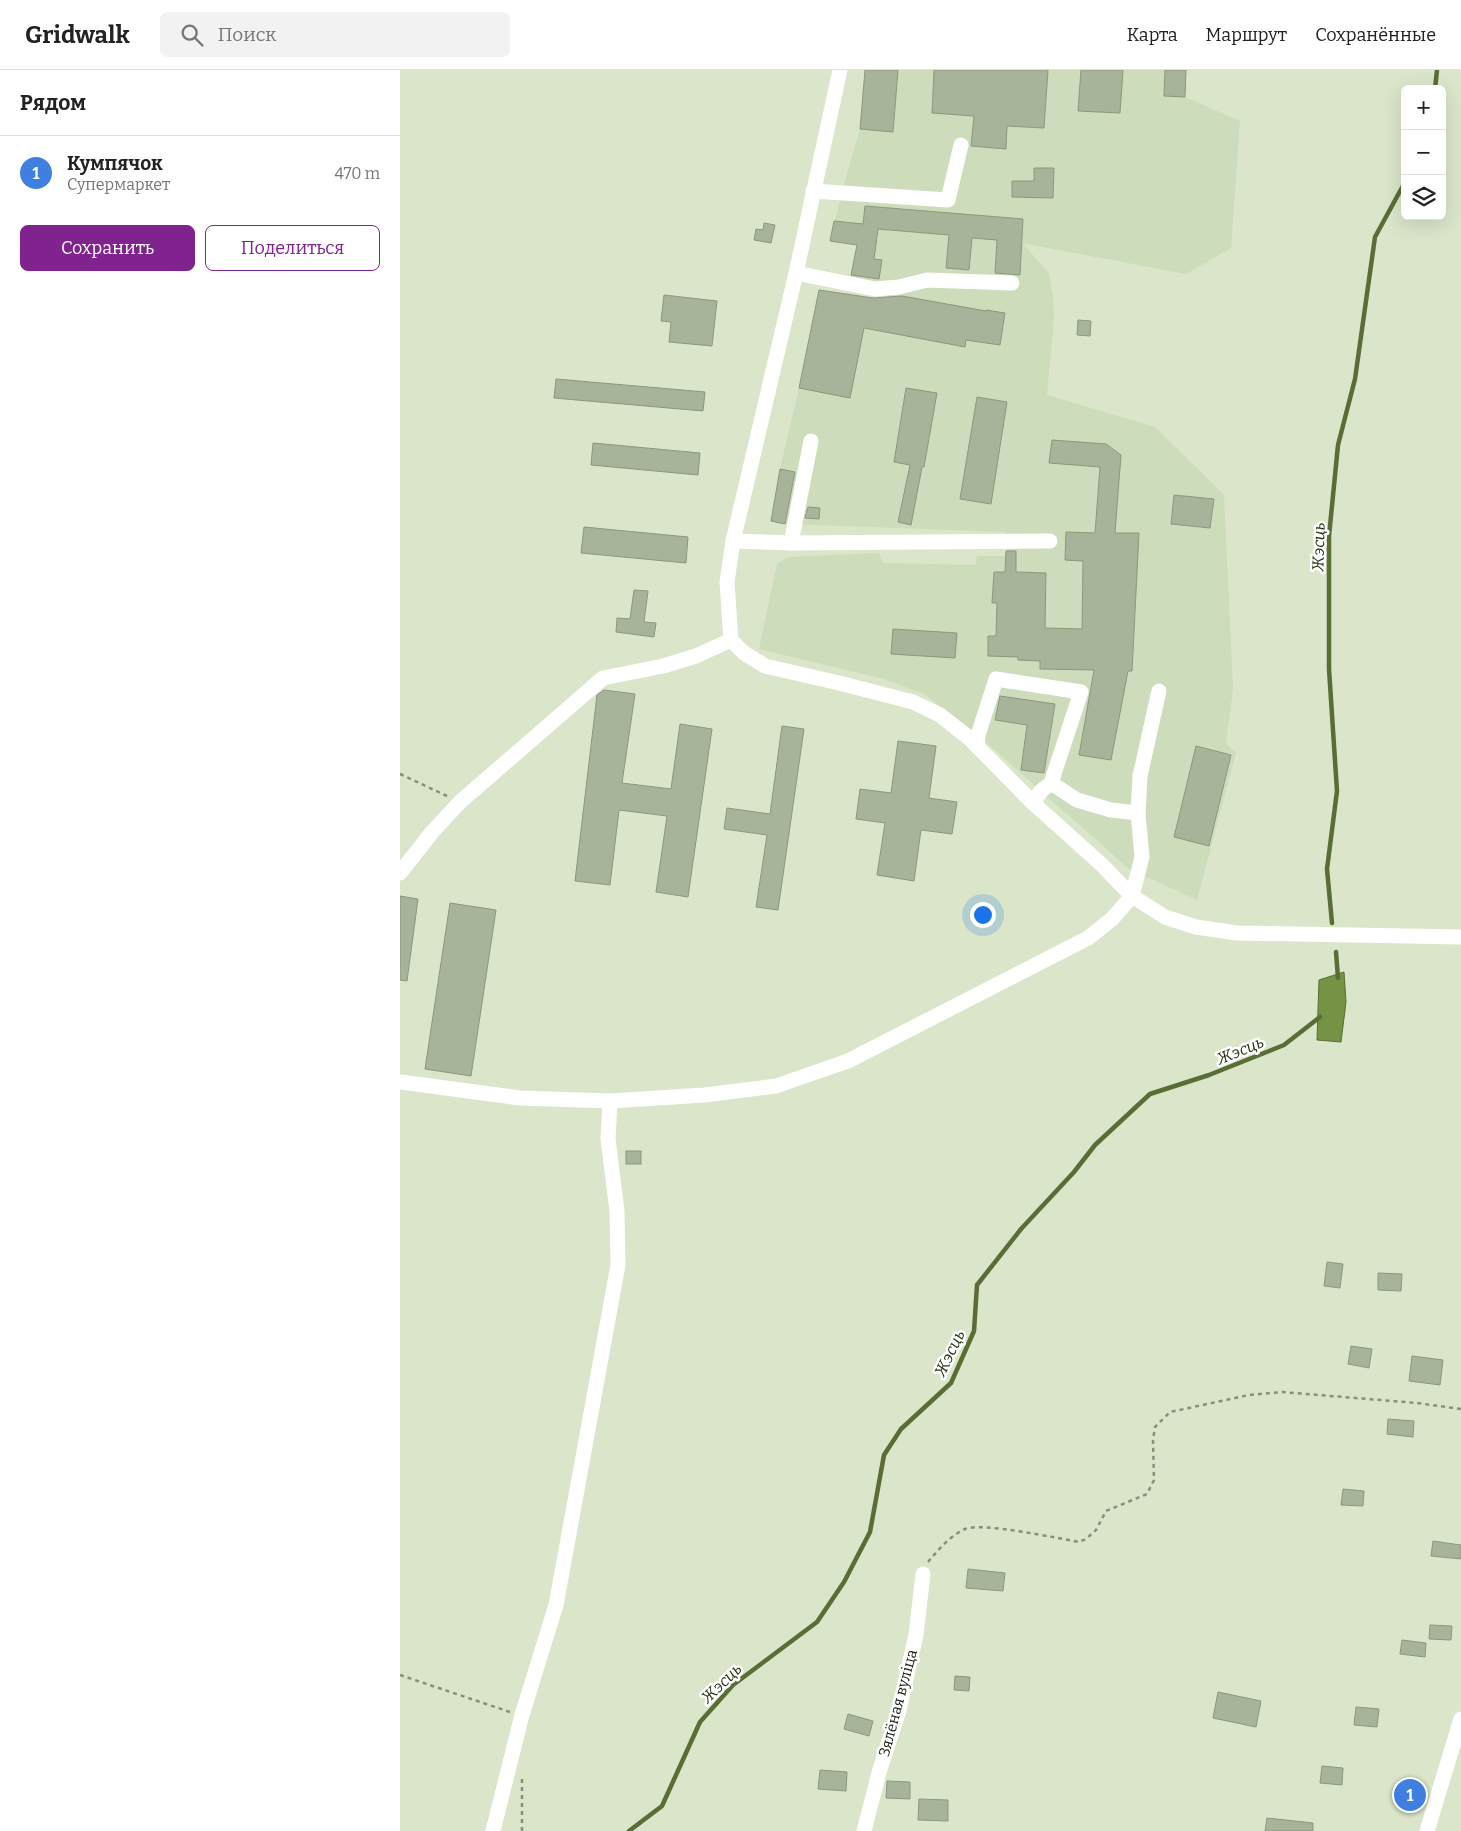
<!DOCTYPE html>
<html lang="ru">
<meta charset="utf-8">
<style>
:root{--surface:#fff;--page:#f2f2f2;--text:#222;--muted:#767676;--line:#e0e0e0;--accent:#80238f}
body{margin:0;font-family:Bitter,serif;background:var(--page);color:var(--text)}
.controls{position:absolute;right:15px;top:15px;display:grid;overflow:hidden;border-radius:8px;box-shadow:0 5px 20px #0002}
.controls button{width:45px;height:45px;display:grid;place-items:center;padding:0;border:0;border-bottom:1px solid var(--line);background:var(--surface);color:var(--text);font:25px sans-serif}
.you{position:absolute;left:582px;top:844px;width:18px;height:18px;margin:-12px;border:4px solid #fff;border-radius:50%;background:#1a73e8;box-shadow:0 0 0 8px #1a73e833}
.badge{display:grid;place-items:center;width:32px;height:32px;border-radius:50%;background:var(--accent);color:#fff;font-size:16px;font-weight:700}
.pin{position:absolute;translate:-50% -50%;border:2px solid #fff;box-shadow:0 1px 5px #0006}
.list{margin:0;padding:0;list-style:none}
h2{display:flex;justify-content:space-between;align-items:center;height:65px;margin:0;padding:0 20px;font-size:21px}
h2 small{font-size:16px;font-weight:400;color:var(--muted)}
.list li{display:grid;grid-template-columns:32px 1fr auto;gap:15px;align-items:center;box-sizing:border-box;height:75px;padding:0 20px;border-top:1px solid var(--line)}
.list b{display:block;font-size:19px;white-space:nowrap}
.list p{margin:0;font-size:16px;white-space:nowrap;color:var(--muted)}
.list em{font-size:16px;font-style:normal;color:var(--muted)}
.actions{display:flex;gap:10px;padding:15px 20px}
.actions a{flex:1;padding:11px 0;border:1px solid var(--accent);border-radius:8px;text-align:center;font-size:18px;color:var(--accent)}
.actions .main{background:var(--accent);color:#fff}
.icon{flex:none;width:28px;height:28px;fill:none;stroke:currentColor;stroke-width:2;stroke-linecap:round;stroke-linejoin:round}
.map{position:relative;flex:none;width:1061px;height:1761px;overflow:hidden}
header{display:flex;align-items:center;gap:30px;box-sizing:border-box;height:70px;padding:0 25px;background:var(--surface);border-bottom:1px solid var(--line)}
header strong{font-size:24px}
nav{display:flex;gap:28px;margin-inline-start:auto;font-size:18px}
.search{width:350px;height:45px;background:var(--page);display:flex;align-items:center;gap:12px;box-sizing:border-box;padding:0 18px;border-radius:8px;color:var(--muted);font-size:19px}
main{display:flex}
aside{flex:1;background:var(--surface)}
.map>svg:first-child{display:block}
</style>
<header>
<strong>Gridwalk</strong>
<div class="search"><svg class="icon" aria-label="search" viewBox="0 0 24 24"><circle cx="10" cy="10" r="6"/><path d="M15 15l6 6"/></svg>Поиск</div>
<nav><a>Карта</a><a>Маршрут</a><a>Сохранённые</a></nav>
</header>
<main>
<aside>
<h2>Рядом<small></small></h2>
<ul class="list">
<li><span class="badge" style="background:#3f7fe0">1</span><div><b>Кумпячок</b><p>Супермаркет</p></div><em>470 m</em></li>
</ul>
<div class="actions"><a class="main">Сохранить</a><a>Поделиться</a></div>
</aside>
<div class="map">
<svg width="1061" height="1761" viewBox="0 0 1061 1761">
<rect width="100%" height="100%" fill="#dae5ca"/>
<polygon fill="#cddcba" points="465,0 786,0 785,27 840,51 831,178 786,204 622,173 649,203 653,226 654,248 647,325 755,357 824,425 833,619 826,673 836,683 797,830 729,799 570,658 524,624 484,609 359,579 377,494 388,487 479,483 483,493 576,495 577,486 606,486 606,462 388,454 371,451 380,399 399,318 419,220 486,233 490,213 451,208 457,175 430,171 444,114 460,59"/>
<polygon fill="#759245" stroke="#586e35" points="944,902 946,932 941,972 917,970 919,910"/>
<g fill="none" stroke-linecap="round" stroke-linejoin="round">
<g stroke="#586e35" stroke-width="4.5">
<polyline points="1035,19 1037,0"/>
<polyline points="932,853 927,799 937,721 929,599 929,466 938,375 955,309 975,167 1005,112"/>
<polyline points="936,882 938,908"/>
<polyline points="229,1761 262,1736 300,1652 333,1615 417,1552 444,1512 470,1462 484,1385 501,1359 551,1313 574,1261 577,1215 621,1159 674,1102 695,1075 750,1024 809,1005 884,975 920,947"/>
</g>
</g>
<g fill="#a8b49a" stroke="#8c977e">
<polygon points="465,0 498,0 493,62 460,59"/>
<polygon points="534,0 648,0 644,58 607,56 606,79 571,76 574,46 532,43"/>
<polygon points="681,0 723,0 720,43 678,41"/>
<polygon points="765,0 786,0 785,27 764,26"/>
<polygon points="634,98 654,98 653,128 612,127 612,111 634,111"/>
<polygon points="465,136 623,149 620,205 595,203 597,170 572,168 569,200 546,198 549,165 478,159 474,189 482,190 479,209 451,205 457,175 430,171 434,151 463,154"/>
<polygon points="364,153 375,155 371,173 354,170 356,159 363,160"/>
<polygon points="419,220 473,228 502,226 586,241 586,240 605,243 600,275 566,270 565,277 464,258 450,328 399,318"/>
<polygon points="264,225 317,231 312,276 269,272 271,252 261,251"/>
<polygon points="678,250 691,251 690,266 677,265"/>
<polygon points="156,309 305,322 303,341 154,328"/>
<polygon points="506,318 537,323 524,397 522,397 511,455 498,452 510,395 494,392"/>
<polygon points="577,327 607,332 591,434 560,429"/>
<polygon points="652,370 706,374 721,385 715,463 739,463 732,601 728,601 711,690 679,685 694,600 640,599 640,591 618,590 618,587 588,586 588,566 596,566 597,533 592,533 594,502 605,502 606,481 616,481 616,502 646,503 645,558 682,559 683,491 665,490 666,462 695,463 700,397 649,393"/>
<polygon points="193,373 300,383 298,405 191,395"/>
<polygon points="380,399 395,402 385,454 371,451"/>
<polygon points="774,425 814,429 810,458 771,454"/>
<polygon points="408,437 420,438 419,449 405,448"/>
<polygon points="184,457 288,467 286,493 181,483"/>
<polygon points="234,520 248,521 244,552 256,553 254,567 216,562 217,548 230,549"/>
<polygon points="493,559 557,563 555,588 491,584"/>
<polygon points="204,620 235,624 222,713 271,719 280,654 312,659 288,827 256,822 267,746 219,740 210,815 175,811 197,625"/>
<polygon points="600,626 655,634 644,703 621,700 627,655 595,650"/>
<polygon points="382,656 404,659 378,840 356,837 367,765 324,759 327,738 370,744"/>
<polygon points="498,671 536,676 529,728 557,732 552,764 521,760 514,811 477,805 485,753 456,749 460,719 491,723"/>
<polygon points="796,676 831,685 809,776 774,767"/>
<polygon points="0,826 18,829 7,911 0,910"/>
<polygon points="50,833 96,840 71,1006 25,999"/>
<rect x="226" y="1081" width="15" height="13"/>
<polygon points="927,1192 943,1194 940,1218 924,1216"/>
<polygon points="978,1203 1002,1204 1001,1221 978,1220"/>
<polygon points="951,1276 972,1279 969,1298 948,1294"/>
<polygon points="1012,1286 1043,1290 1040,1315 1009,1311"/>
<polygon points="988,1349 1014,1351 1013,1367 987,1364"/>
<polygon points="943,1419 964,1421 963,1436 941,1435"/>
<polygon points="1033,1471 1061,1475 1061,1489 1031,1486"/>
<polygon points="568,1499 605,1503 603,1521 566,1518"/>
<polygon points="1030,1555 1052,1556 1051,1570 1029,1569"/>
<polygon points="1002,1570 1026,1573 1025,1587 1000,1584"/>
<polygon points="555,1606 570,1607 569,1621 554,1620"/>
<polygon points="818,1622 861,1631 856,1657 813,1648"/>
<polygon points="956,1637 979,1639 977,1657 954,1655"/>
<polygon points="448,1644 473,1651 469,1666 444,1659"/>
<polygon points="922,1696 943,1698 942,1715 920,1713"/>
<polygon points="420,1700 447,1702 446,1721 418,1719"/>
<polygon points="1005,1710 1017,1714 1010,1737 999,1734"/>
<polygon points="487,1711 510,1712 510,1729 486,1728"/>
<polygon points="519,1729 548,1730 548,1751 518,1750"/>
<polygon points="867,1748 913,1753 913,1761 865,1761"/>
</g>
<g fill="none" stroke-linecap="round" stroke-linejoin="round">
<g stroke="#88907c" stroke-width="2.5" stroke-dasharray="4 4" stroke-linecap="butt">
<polyline points="0,704 47,726"/>
<path d="M528,1492C539,1479 550,1466 565,1459C582,1452 656,1468 679,1472L686,1469L696,1460L706,1441L747,1424L754,1410L753,1370L755,1357L770,1342L849,1325L882,1322L1017,1333L1061,1339"/>
<polyline points="0,1605 110,1642"/>
<polyline points="122,1761 122,1706"/>
</g>
<g stroke="#fff" stroke-width="15">
<polyline points="440,0 396,203 333,471 327,512 331,570 344,583 365,596 439,613 513,632 540,645 569,668 633,733 702,795 732,826 765,847 796,857 837,863 1061,867"/>
<polyline points="413,121 548,130 561,75"/>
<polyline points="396,203 475,219 499,217 527,210 612,213"/>
<polyline points="333,471 391,473 650,471"/>
<polyline points="391,473 411,371"/>
<polyline points="577,676 578,665 596,609 681,622 651,713"/>
<polyline points="633,733 641,721 651,713 677,730 711,740 738,743"/>
<polyline points="0,803 33,761 60,732 203,608 263,596 296,586 331,570"/>
<polyline points="0,1012 120,1028 210,1031 305,1025 376,1016 448,991 688,868 712,849 732,826 742,787 738,743 740,706 759,621"/>
<polyline points="93,1761 122,1645 156,1535 218,1195 217,1141 208,1069 210,1031"/>
<polyline points="464,1761 480,1699 498,1644 516,1565 523,1504"/>
<polyline points="1027,1761 1061,1649"/>
</g>
</g>
<g text-anchor="middle" stroke-width="5" stroke-linejoin="round" paint-order="stroke">
<g font-size="15" fill="#161a11" stroke="#fff">
<text transform="translate(498 1633) rotate(-75)" y="5">Зялёная вуліца</text>
</g>
<g font-size="16" font-style="italic" fill="#253110" stroke="#fff">
<text transform="translate(918 477) rotate(-88)" y="6">Жэсць</text>
<text transform="translate(840 980) rotate(-22)" y="6">Жэсць</text>
<text transform="translate(549 1283) rotate(-64)" y="6">Жэсць</text>
<text transform="translate(321 1613) rotate(-44)" y="6">Жэсць</text>
</g>
</g>
</svg>
<div class="controls">
<button>+</button>
<button>−</button>
<button><svg class="icon" aria-label="layers" viewBox="0 0 24 24"><path d="M12 4l9 5-9 5-9-5zM3 14l9 5 9-5"/></svg></button>
</div>
<div class="you"></div>
<div class="pin badge" style="left:1010px;top:1725px;background:#3f7fe0">1</div>
</div>
</main>
